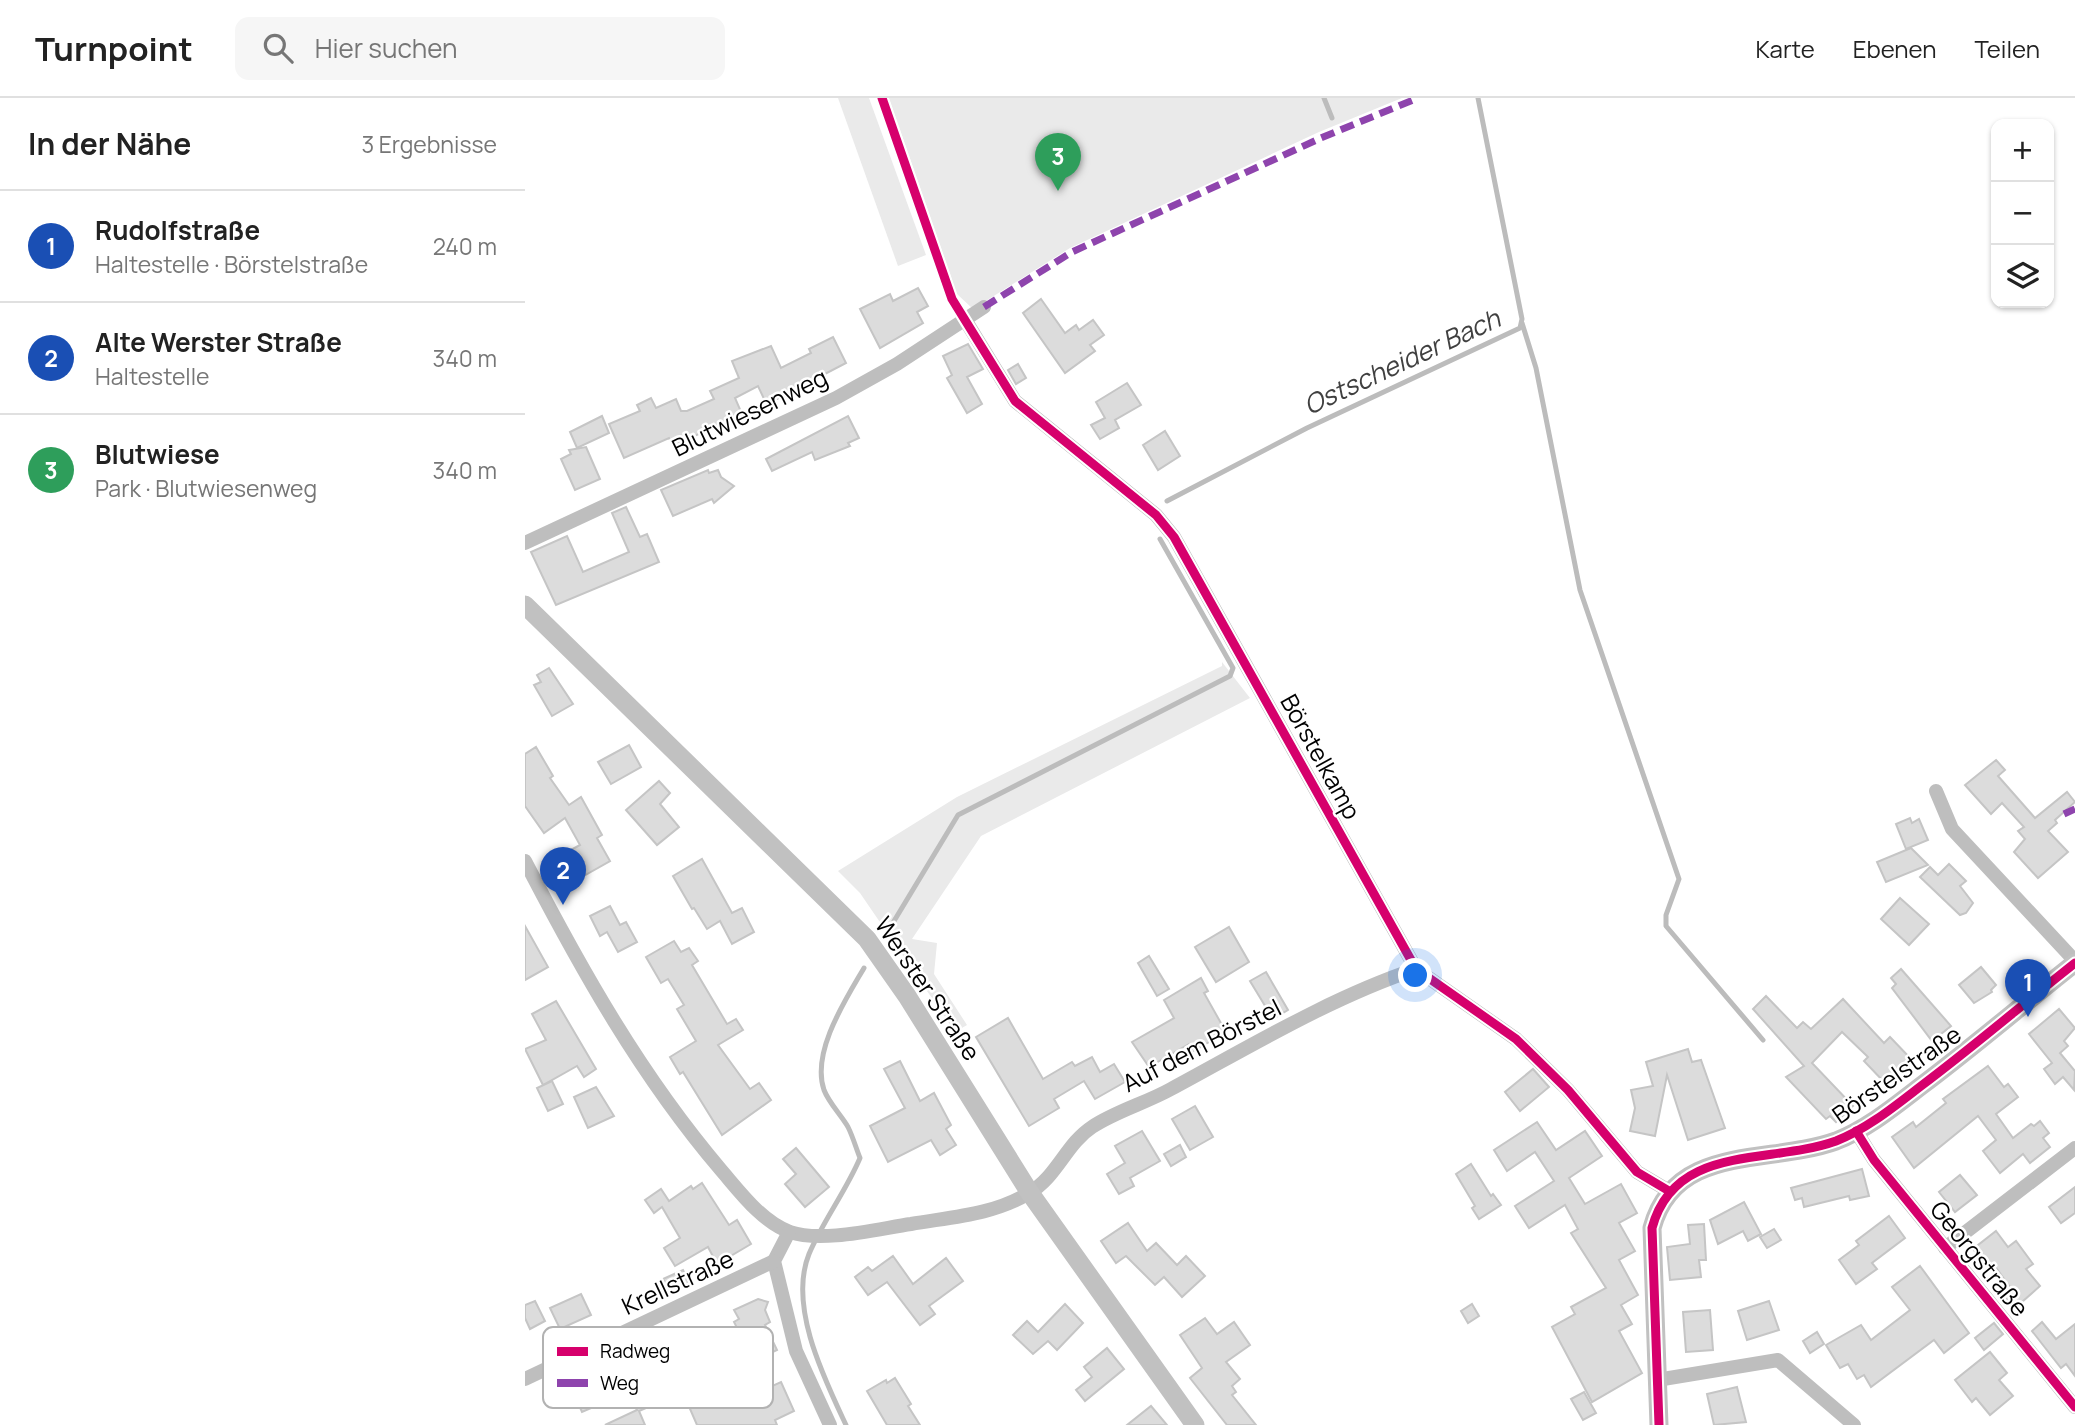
<!DOCTYPE html>
<html lang="de">
<meta charset="utf-8">
<style>
:root{--surface:#fff;--page:#f6f6f6;--text:#222;--muted:#767676;--line:#e0e0e0;--accent:#595959}
body{margin:0;font-family:Manrope,sans-serif;background:var(--page);color:var(--text)}
.controls{position:absolute;right:21px;top:21px;display:grid;overflow:hidden;border-radius:14px;box-shadow:0 2px 5px #0004}
.controls button{width:63px;height:63px;display:grid;place-items:center;padding:0;border:0;border-bottom:2px solid var(--line);background:var(--surface);color:var(--text);font:35px sans-serif}
.you{position:absolute;left:891px;top:878px;width:24px;height:24px;margin:-18px;border:5px solid #fff;border-radius:50%;background:#1a73e8;box-shadow:0 0 0 10px #1a73e833}
.badge{display:grid;place-items:center;width:46px;height:46px;border-radius:50%;background:var(--accent);color:#fff;font-size:23px;font-weight:700}
.pin{position:absolute;translate:-50% -58px;filter:drop-shadow(0 2px 4px #0008)}
.pin::after{content:'';position:absolute;top:37px;width:24px;height:21px;background:inherit;clip-path:polygon(0 0,100% 0,50% 100%)}
.list{margin:0;padding:0;list-style:none}
h2{display:flex;justify-content:space-between;align-items:center;height:91px;margin:0;padding:0 28px;font-size:30px}
h2 small{font-size:23px;font-weight:400;color:var(--muted)}
.list li{display:grid;grid-template-columns:46px 1fr auto;gap:21px;align-items:center;box-sizing:border-box;height:112px;padding:0 28px;border-top:2px solid var(--line)}
.list b{display:block;font-size:26px;white-space:nowrap}
.list p{margin:0;font-size:23px;white-space:nowrap;color:var(--muted)}
.list em{font-size:23px;font-style:normal;color:var(--muted)}
.icon{flex:none;width:38px;height:38px;fill:none;stroke:currentColor;stroke-width:2;stroke-linecap:round;stroke-linejoin:round}
.map{position:relative;flex:none;width:1550px;height:1327px;overflow:hidden}
header{display:flex;align-items:center;gap:42px;box-sizing:border-box;height:98px;padding:0 35px;background:var(--surface);border-bottom:2px solid var(--line)}
header strong{font-size:33px}
nav{display:flex;gap:38px;margin-inline-start:auto;font-size:24px}
.search{width:490px;height:63px;background:var(--page);display:flex;align-items:center;gap:18px;box-sizing:border-box;padding:0 24px;border-radius:14px;color:var(--muted);font-size:26px}
main{display:flex}
aside{flex:1;background:var(--surface)}
.map>svg:first-child{display:block}
</style>
<header>
<strong>Turnpoint</strong>
<div class="search"><svg class="icon" aria-label="search" viewBox="0 0 24 24"><circle cx="10" cy="10" r="6"/><path d="M15 15l6 6"/></svg>Hier suchen</div>
<nav><a>Karte</a><a>Ebenen</a><a>Teilen</a></nav>
</header>
<main>
<aside>
<h2>In der Nähe<small>3 Ergebnisse</small></h2>
<ul class="list">
<li><span class="badge" style="background:#1a4fb4">1</span><div><b>Rudolfstraße</b><p>Haltestelle · Börstelstraße</p></div><em>240 m</em></li>
<li><span class="badge" style="background:#1a4fb4">2</span><div><b>Alte Werster Straße</b><p>Haltestelle</p></div><em>340 m</em></li>
<li><span class="badge" style="background:#2e9e5b">3</span><div><b>Blutwiese</b><p>Park · Blutwiesenweg</p></div><em>340 m</em></li>
</ul>
</aside>
<div class="map">
<svg width="1550" height="1327" viewBox="0 0 1550 1327">
<rect width="100%" height="100%" fill="#fff"/>
<g fill="#eaeaea">
<polygon points="313,0 344,0 401,157 373,168"/>
<polygon points="364,0 877,0 794,34 545,150 448,211 432,196"/>
<polygon points="697,564 725,600 456,738 387,841 412,845 409,876 442,927 430,934 335,795 313,773 432,699 697,568"/>
</g>
<g fill="none" stroke-linecap="round" stroke-linejoin="round">
<g stroke="#bcbcbc" stroke-width="5">
<polyline points="799,0 807,20"/>
<polyline points="997,225 1011,270 1055,492 1154,781 1141,817 1141,828 1238,942"/>
<polyline points="642,403 782,330 995,230 997,221 953,0"/>
<polyline points="363,833 433,717 705,578 708,570 635,441"/>
<path d="M321,1327C299,1280 263,1208 284,1156C298,1123 321,1093 335,1060C331,1050 328,1039 323,1029C316,1017 304,1005 299,992C286,954 321,901 339,870"/>
</g>
</g>
<g fill="#dcdcdc" stroke="#c5c5c5" stroke-width="2">
<polygon points="393,190 403,208 392,214 398,225 355,250 335,211 365,196 368,203"/>
<polygon points="516,201 540,235 551,227 554,232 568,222 579,237 565,247 570,253 540,275 498,215"/>
<polygon points="308,239 321,265 250,302 240,303 233,288 210,300 217,316 148,348 144,340 99,360 84,326 115,313 112,307 126,300 131,310 151,301 156,313 162,313 189,301 185,293 214,280 207,263 246,248 256,270 286,255 284,251"/>
<polygon points="443,246 458,271 442,279 457,306 442,315 422,280 427,277 418,258"/>
<polygon points="493,266 501,280 491,286 483,272"/>
<polygon points="602,285 616,307 590,322 594,330 575,341 566,327 580,320 571,304"/>
<polygon points="77,318 84,335 52,350 45,334"/>
<polygon points="323,318 334,340 323,345 325,348 290,362 287,354 247,373 241,361"/>
<polygon points="640,333 655,358 633,372 618,347"/>
<polygon points="61,349 75,381 50,392 36,361 46,356 44,352"/>
<polygon points="183,372 184,375 193,372 196,379 209,388 189,405 187,401 148,418 136,392"/>
<polygon points="101,409 115,439 122,436 134,464 31,507 6,454 42,438 58,474 104,454 87,415"/>
<polygon points="24,570 48,606 27,618 9,587 16,584 12,577"/>
<polygon points="104,647 116,669 86,686 73,664"/>
<polygon points="11,649 28,678 25,680 44,707 56,699 77,737 72,740 85,763 48,784 33,759 55,747 40,720 19,735 0,708 0,656"/>
<polygon points="1471,662 1480,672 1473,678 1510,720 1542,694 1550,704 1530,722 1532,725 1523,733 1543,754 1513,780 1489,754 1500,741 1493,733 1499,729 1477,705 1466,716 1440,687"/>
<polygon points="134,683 145,695 135,706 154,729 132,747 101,712"/>
<polygon points="1385,720 1387,725 1394,721 1403,742 1381,751 1371,726"/>
<polygon points="1386,750 1403,767 1361,784 1352,764"/>
<polygon points="177,761 207,815 217,810 229,834 207,846 195,823 182,831 169,810 167,811 148,778"/>
<polygon points="1424,766 1441,783 1435,788 1448,805 1441,815 1435,817 1395,779 1405,769 1413,777"/>
<polygon points="1375,800 1404,826 1384,847 1356,821"/>
<polygon points="85,808 95,827 101,824 112,844 93,854 82,834 75,838 65,818"/>
<polygon points="0,828 23,869 0,882"/>
<polygon points="704,829 724,864 691,884 670,849"/>
<polygon points="149,843 156,854 164,850 173,863 167,867 202,926 211,921 218,932 193,947 225,991 234,985 246,1002 197,1037 158,974 155,976 145,959 171,943 152,911 159,907 143,881 136,885 121,859"/>
<polygon points="624,858 644,891 632,898 613,865"/>
<polygon points="1456,869 1471,887 1466,892 1467,894 1449,905 1434,887"/>
<polygon points="1376,871 1426,928 1407,943 1367,890 1371,886 1366,880"/>
<polygon points="741,874 763,912 748,921 725,883"/>
<polygon points="676,880 683,893 679,895 701,934 669,953 664,946 624,969 607,944 649,920 639,902"/>
<polygon points="1241,898 1272,930 1278,924 1286,931 1318,901 1359,945 1365,939 1387,962 1361,986 1339,963 1343,959 1317,934 1287,965 1328,1008 1311,1024 1305,1018 1301,1021 1261,979 1279,968 1228,911"/>
<polygon points="31,903 71,971 59,979 52,968 18,987 0,951 21,942 7,916"/>
<polygon points="1534,911 1550,930 1539,943 1543,948 1535,955 1550,973 1549,992 1538,979 1530,986 1519,971 1527,965 1504,936"/>
<polygon points="483,920 518,981 547,964 550,968 567,959 575,974 589,966 600,984 570,1001 559,983 529,1001 534,1010 504,1028 451,939"/>
<polygon points="1163,951 1167,964 1176,962 1200,1030 1163,1042 1142,977 1130,1038 1105,1033 1110,1010 1106,992 1128,988 1121,964"/>
<polygon points="375,963 395,1003 409,995 426,1027 421,1031 431,1047 415,1057 406,1042 363,1064 345,1028 380,1010 359,971"/>
<polygon points="1463,968 1479,989 1483,986 1493,999 1471,1016 1488,1040 1506,1026 1509,1028 1515,1023 1524,1035 1518,1040 1525,1049 1505,1065 1498,1056 1475,1075 1458,1053 1471,1042 1453,1018 1389,1070 1367,1039 1388,1024 1391,1029 1421,1005 1418,1001"/>
<polygon points="1008,971 1024,989 995,1013 980,994"/>
<polygon points="27,983 38,1006 23,1013 12,990"/>
<polygon points="71,989 89,1018 63,1030 49,999"/>
<polygon points="670,1008 688,1039 665,1052 647,1021"/>
<polygon points="1012,1024 1031,1052 1060,1033 1077,1058 1044,1080 1060,1106 1096,1086 1112,1115 1094,1125 1110,1153 1094,1162 1113,1197 1096,1207 1107,1226 1094,1233 1117,1275 1067,1304 1027,1229 1050,1216 1046,1209 1081,1190 1046,1135 1053,1131 1040,1107 1004,1130 990,1108 1029,1083 1010,1054 982,1073 969,1052"/>
<polygon points="617,1033 635,1063 605,1080 609,1088 594,1096 582,1076 600,1065 590,1048"/>
<polygon points="655,1047 661,1059 646,1068 639,1056"/>
<polygon points="271,1050 304,1089 280,1109 260,1086 271,1076 258,1061"/>
<polygon points="946,1066 966,1098 968,1096 976,1107 954,1121 947,1110 950,1108 931,1076"/>
<polygon points="1337,1071 1344,1098 1325,1102 1324,1098 1279,1109 1277,1100 1270,1102 1266,1090"/>
<polygon points="1435,1077 1452,1097 1430,1114 1414,1094"/>
<polygon points="177,1085 204,1127 212,1122 226,1146 192,1166 183,1149 150,1168 139,1150 155,1140 137,1109 129,1115 120,1102 136,1091 144,1103 166,1088 168,1091"/>
<polygon points="1550,1089 1550,1115 1536,1125 1524,1109"/>
<polygon points="1219,1104 1236,1136 1223,1143 1218,1133 1193,1146 1185,1122"/>
<polygon points="1364,1118 1380,1140 1347,1165 1352,1171 1331,1186 1314,1162 1334,1147 1331,1143"/>
<polygon points="603,1125 622,1153 631,1145 652,1167 661,1158 680,1178 657,1199 639,1179 630,1187 601,1158 591,1165 576,1143"/>
<polygon points="1179,1126 1181,1162 1174,1162 1176,1179 1145,1182 1142,1149 1165,1146 1163,1127"/>
<polygon points="1249,1131 1256,1142 1242,1150 1235,1139"/>
<polygon points="1471,1133 1483,1149 1491,1143 1508,1166 1501,1171 1515,1188 1489,1211 1480,1200 1488,1193 1469,1167 1464,1171 1448,1151"/>
<polygon points="368,1158 388,1186 421,1160 438,1183 404,1208 410,1216 395,1227 362,1184 343,1197 330,1179 343,1169 347,1173"/>
<polygon points="1395,1168 1444,1235 1419,1255 1409,1242 1346,1289 1339,1277 1332,1281 1323,1266 1315,1270 1301,1247 1336,1227 1346,1242 1385,1212 1367,1189"/>
<polygon points="158,1172 164,1185 145,1194 138,1181"/>
<polygon points="56,1196 66,1217 35,1231 25,1210"/>
<polygon points="233,1201 243,1204 240,1212 245,1224 240,1227 252,1252 233,1261 220,1236 216,1238 209,1224 214,1221 209,1212"/>
<polygon points="10,1203 20,1223 5,1231 0,1220 0,1207"/>
<polygon points="1244,1203 1254,1232 1222,1242 1213,1213"/>
<polygon points="540,1206 558,1225 532,1252 523,1243 508,1256 488,1237 502,1223 513,1234"/>
<polygon points="947,1206 954,1218 943,1225 936,1213"/>
<polygon points="1185,1212 1188,1252 1161,1254 1158,1214"/>
<polygon points="680,1220 692,1236 709,1224 725,1247 701,1264 715,1281 707,1288 711,1294 707,1297 731,1327 702,1327 665,1280 677,1270 655,1237"/>
<polygon points="1517,1224 1531,1241 1550,1226 1550,1278 1541,1266 1536,1270 1507,1233"/>
<polygon points="1469,1225 1478,1236 1459,1252 1450,1240"/>
<polygon points="166,1232 181,1256 132,1278 142,1301 114,1313 120,1327 80,1327 112,1312 98,1282 102,1280 98,1270 146,1248 143,1242"/>
<polygon points="1292,1234 1299,1246 1285,1255 1278,1243"/>
<polygon points="582,1250 599,1271 560,1303 551,1292 567,1279 559,1269"/>
<polygon points="1465,1254 1482,1275 1474,1282 1488,1298 1465,1317 1451,1300 1447,1304 1430,1282"/>
<polygon points="370,1280 386,1306 383,1308 395,1327 362,1327 342,1293 361,1282 362,1285"/>
<polygon points="68,1282 78,1305 57,1314 47,1292"/>
<polygon points="256,1284 269,1313 250,1322 252,1327 172,1327 162,1304 191,1291 199,1310"/>
<polygon points="1212,1289 1221,1324 1189,1327 1182,1296"/>
<polygon points="1059,1294 1071,1315 1058,1322 1046,1301"/>
<polygon points="626,1308 642,1327 602,1327"/>
</g>
<g fill="none" stroke-linecap="round" stroke-linejoin="round">
<g stroke="#bebebe" stroke-width="14">
<polyline points="439,220 490,303 631,417 649,439 891,871 991,941 1043,992 1112,1074 1144,1093"/>
<polyline points="0,445 311,300 372,266 459,209"/>
<polyline points="1411,693 1427,731 1550,863"/>
<path d="M0,763C57,873 116,978 196,1072C215,1094 237,1124 265,1134C297,1145 352,1131 386,1126C426,1119 468,1117 504,1095C532,1079 541,1046 567,1029C591,1013 621,1005 646,991C726,948 805,900 891,871"/>
<polyline points="1331,1033 1349,1062 1550,1309"/>
<polyline points="264,1134 249,1163 271,1253 305,1327"/>
<polyline points="1420,1150 1550,1050"/>
<polyline points="0,1281 249,1163"/>
<polyline points="1132,1282 1253,1262 1329,1327"/>
</g>
<g stroke="#c1c1c1" stroke-width="19">
<polyline points="0,507 342,841 382,898 505,1095 670,1327"/>
<path d="M1134,1327L1127,1130C1150,1045 1244,1067 1311,1043C1342,1031 1370,1008 1396,988C1448,949 1498,906 1550,865"/>
</g>
<g stroke="#8e44ad" stroke-width="7" stroke-dasharray="14 7" stroke-linecap="butt">
<polyline points="459,209 547,154 796,40 893,0"/>
<polyline points="1539,716 1550,711"/>
</g>
<defs>
<g id="cycleway">
<polyline points="357,0 427,201 490,303 631,417 649,439 891,871 991,941 1043,992 1112,1074 1144,1093"/>
<polyline points="1331,1033 1349,1062 1550,1309"/>
<path d="M1134,1327L1127,1130C1150,1045 1244,1067 1311,1043C1342,1031 1370,1008 1396,988C1448,949 1498,906 1550,865"/>
</g>
</defs>
<use href="#cycleway" stroke="#fff" stroke-width="13"/>
<use href="#cycleway" stroke="#d6006c" stroke-width="9"/>
</g>
<g text-anchor="middle" stroke-width="5" stroke-linejoin="round" paint-order="stroke">
<g font-size="24" fill="#000" stroke="#fff">
<text transform="translate(225 315) rotate(-26)" y="8">Blutwiesenweg</text>
<text transform="translate(795 659) rotate(61)" y="8">Börstelkamp</text>
<text transform="translate(402 891) rotate(56)" y="8">Werster Straße</text>
<text transform="translate(677 948) rotate(-27)" y="8">Auf dem Börstel</text>
<text transform="translate(1372 977) rotate(-35)" y="8">Börstelstraße</text>
<text transform="translate(1454 1161) rotate(51)" y="8">Georgstraße</text>
<text transform="translate(153 1185) rotate(-25)" y="8">Krellstraße</text>
</g>
<g font-size="26" font-style="italic" fill="#404040" stroke="#fff">
<text transform="translate(877 264) rotate(-25)" y="9">Ostscheider Bach</text>
</g>
</g>
<rect x="18" y="1229" width="230" height="81" rx="10" fill="#fff" stroke="#b2b2b2" stroke-width="2"/>
<rect x="32" y="1249" width="31" height="9" fill="#d6006c"/>
<rect x="32" y="1281" width="31" height="8" fill="#8e44ad"/>
<g font-size="19" fill="#000">
<text x="75" y="1260">Radweg</text>
<text x="75" y="1292">Weg</text>
</g>
</svg>
<div class="controls">
<button>+</button>
<button>−</button>
<button><svg class="icon" aria-label="layers" viewBox="0 0 24 24"><path d="M12 4l9 5-9 5-9-5zM3 14l9 5 9-5"/></svg></button>
</div>
<div class="you"></div>
<div class="pin badge" style="left:1503px;top:919px;background:#1a4fb4">1</div>
<div class="pin badge" style="left:38px;top:807px;background:#1a4fb4">2</div>
<div class="pin badge" style="left:533px;top:93px;background:#2e9e5b">3</div>
</div>
</main>
